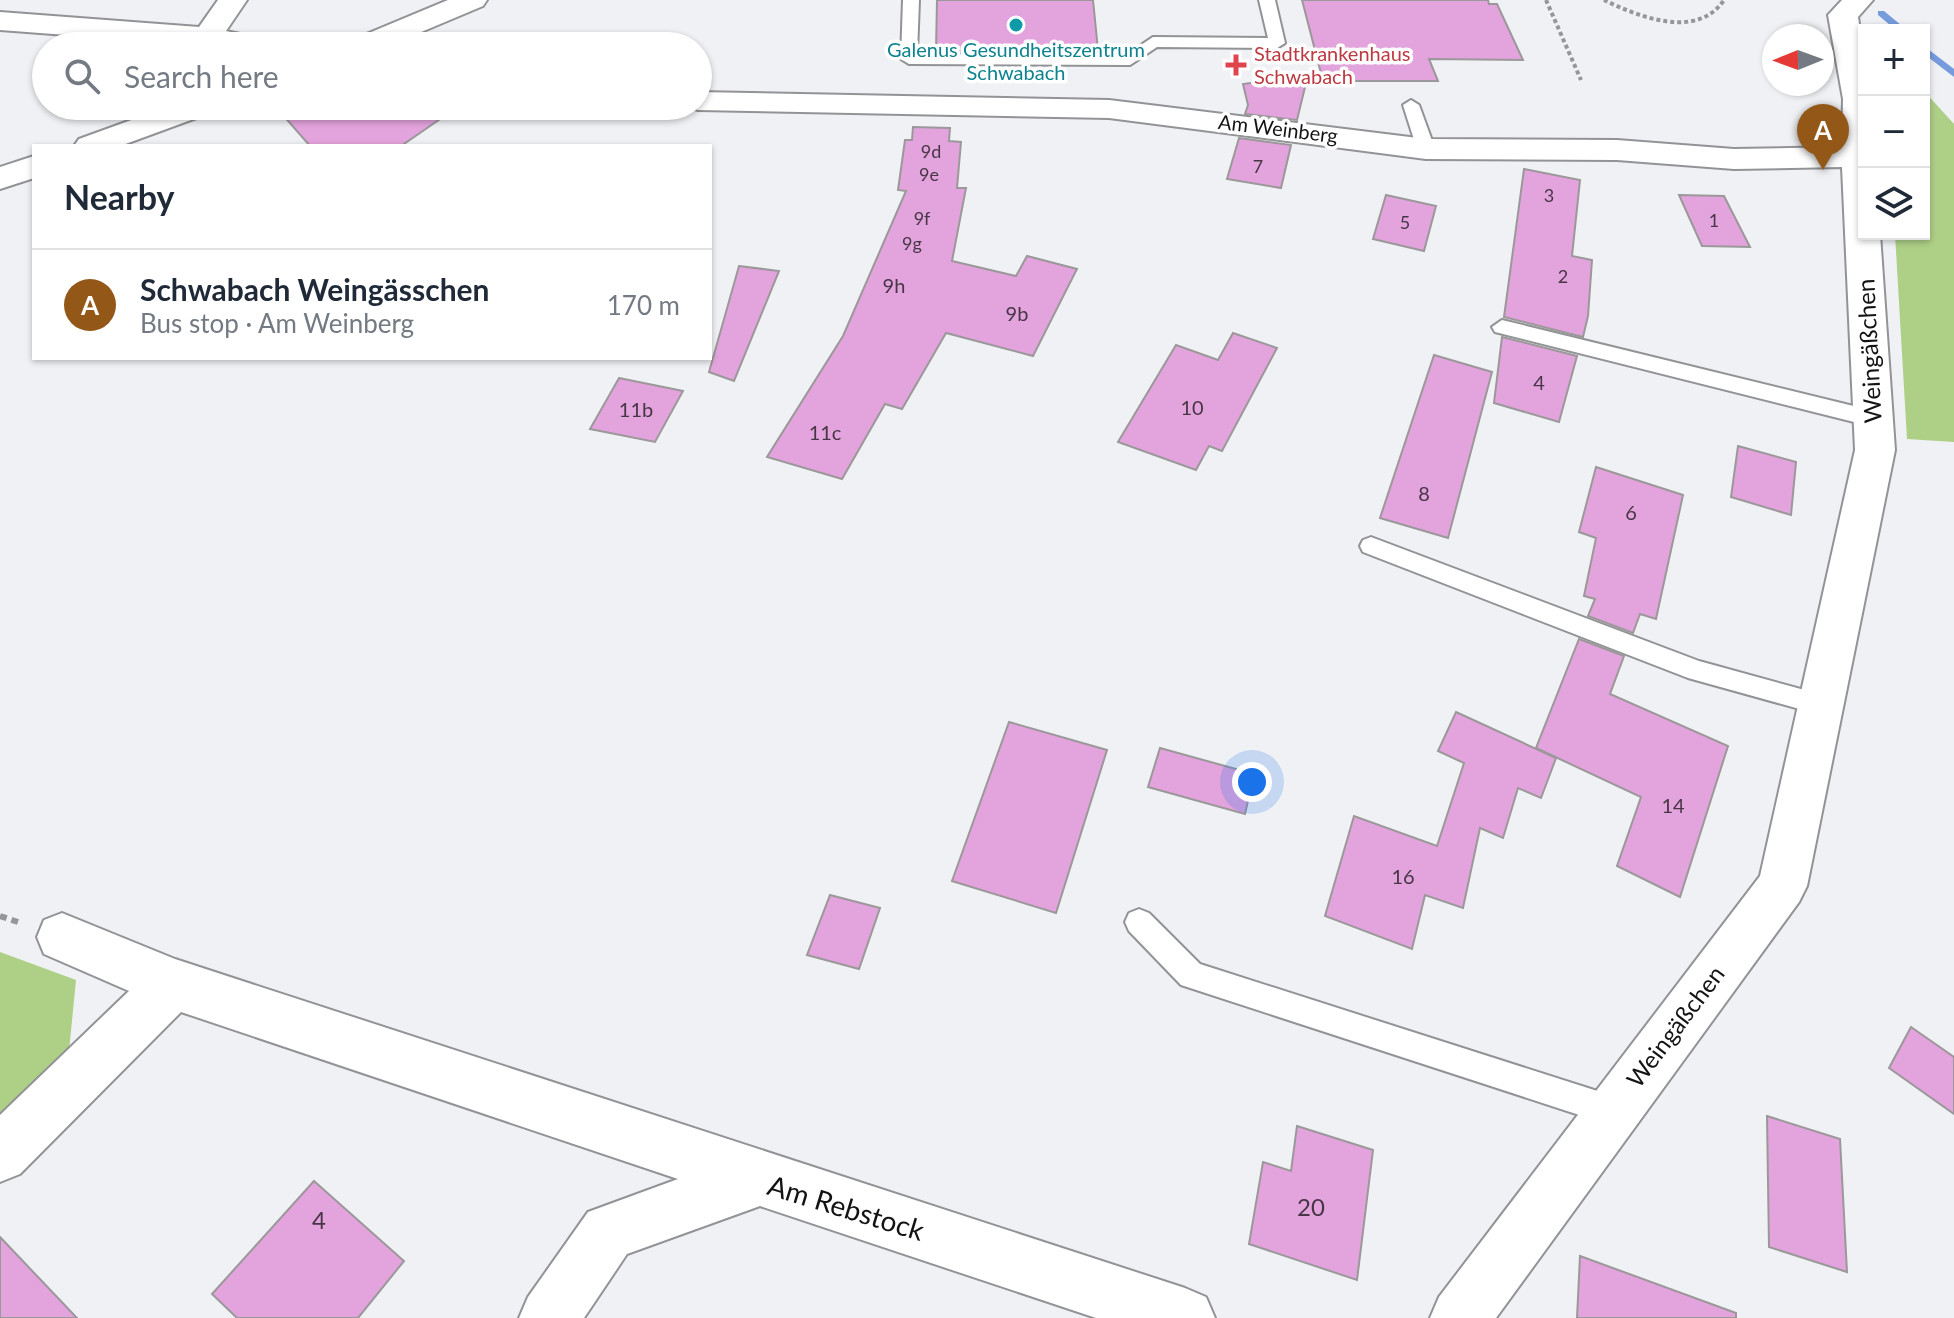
<!DOCTYPE html>
<meta charset="utf-8">
<style>
:root{--surface:#fff;--page:#f6f6f7;--text:#1f2937;--muted:#747a83;--line:#e0e1e3;--accent:#935718}
body{margin:0;font-family:Lato,sans-serif;background:var(--page);color:var(--text)}
.controls{position:absolute;right:24px;top:24px;display:grid;overflow:hidden;border-radius:0px;box-shadow:0 2px 6px #0004}
.controls button{width:72px;height:72px;display:grid;place-items:center;padding:0;border:0;border-bottom:2px solid var(--line);background:var(--surface);color:var(--text);font:40px sans-serif}
.compass{position:absolute;left:1762px;top:24px;width:72px;height:72px;border-radius:50%;background:var(--surface);box-shadow:0 2px 6px #0004;rotate:269deg}
.you{position:absolute;left:1252px;top:782px;width:28px;height:28px;margin:-20px;border:6px solid #fff;border-radius:50%;background:#1a73e8;box-shadow:0 0 0 12px #1a73e833}
.badge{display:grid;place-items:center;width:52px;height:52px;border-radius:50%;background:var(--accent);color:#fff;font-size:26px;font-weight:700}
.pin{position:absolute;translate:-50% -66px;filter:drop-shadow(0 2px 4px #0008)}
.pin::after{content:'';position:absolute;top:42px;width:28px;height:24px;background:inherit;clip-path:polygon(0 0,100% 0,50% 100%)}
.list{margin:0;padding:0;list-style:none}
h2{display:flex;justify-content:space-between;align-items:center;height:104px;margin:0;padding:0 32px;font-size:34px}
h2 small{font-size:26px;font-weight:400;color:var(--muted)}
.list li{display:grid;grid-template-columns:52px 1fr auto;gap:24px;align-items:center;box-sizing:border-box;height:112px;padding:0 32px;border-top:2px solid var(--line)}
.list b{display:block;font-size:30px;white-space:nowrap}
.list p{margin:0;font-size:26px;white-space:nowrap;color:var(--muted)}
.list em{font-size:26px;font-style:normal;color:var(--muted)}
.icon{flex:none;width:44px;height:44px;fill:none;stroke:currentColor;stroke-width:2;stroke-linecap:round;stroke-linejoin:round}
.map{position:relative;flex:none;width:1954px;height:1318px;overflow:hidden}
.search{position:absolute;background:var(--surface);box-shadow:0 2px 6px #0004;left:32px;top:32px;width:680px;height:88px;display:flex;align-items:center;gap:20px;box-sizing:border-box;padding:0 28px;border-radius:44px;color:var(--muted);font-size:30px}
.panel{position:absolute;background:var(--surface);box-shadow:0 2px 6px #0004;left:32px;top:144px;width:680px;height:216px;border-radius:0px}
.map>svg:first-child{display:block}
</style>
<div class="map">
<svg width="1954" height="1318" viewBox="0 0 1954 1318">
<rect width="100%" height="100%" fill="#f0f1f4"/>
<g fill="#aecf86">
<polygon points="1924,91 1954,124 1954,442 1907,439 1895,234 1924,234"/>
<polygon points="0,952 76,980 69,1051 0,1118"/>
</g>
<g fill="none" stroke-linecap="round" stroke-linejoin="round">
<g fill="#769cdd" fill-rule="evenodd">
<polygon points="1878,11 1884,11 1907,30 1896,30 1878,15"/>
<polygon points="1924,46 1954,69 1954,77 1924,54"/>
</g>
</g>
<g fill="#e3a3dc" stroke="#9b989a" stroke-width="2">
<polygon points="937,0 1093,0 1098,50 936,51"/>
<polygon points="1302,0 1488,0 1489,4 1497,4 1523,60 1429,59 1438,81 1323,81"/>
<polygon points="1308,75 1297,120 1245,114 1248,105 1243,84"/>
<polygon points="275,106 459,106 401,146 310,146"/>
<polygon points="913,127 950,128 949,141 961,142 957,188 966,188 952,261 1016,276 1027,256 1077,269 1033,356 946,333 902,409 885,404 842,479 767,457 843,336 906,191 898,190 905,140 912,140"/>
<polygon points="1239,138 1291,145 1281,188 1227,179"/>
<polygon points="1524,169 1580,180 1572,256 1592,260 1588,316 1583,337 1504,317"/>
<polygon points="1386,195 1436,206 1424,251 1373,239"/>
<polygon points="1679,195 1724,196 1750,247 1702,246"/>
<polygon points="739,266 779,271 734,381 709,372"/>
<polygon points="1233,333 1277,348 1222,451 1209,446 1196,470 1118,442 1176,345 1218,360"/>
<polygon points="1502,337 1577,356 1559,422 1494,403"/>
<polygon points="1434,355 1492,372 1448,538 1380,518"/>
<polygon points="619,378 683,391 655,442 590,429"/>
<polygon points="1738,446 1796,462 1791,515 1731,497"/>
<polygon points="1596,467 1683,495 1656,619 1640,614 1633,633 1588,616 1595,599 1584,596 1596,538 1579,532"/>
<polygon points="1579,639 1624,656 1610,694 1728,746 1680,897 1617,866 1641,797 1536,748"/>
<polygon points="1456,712 1556,758 1541,798 1518,788 1503,838 1480,828 1463,908 1425,895 1412,949 1325,916 1354,816 1437,846 1464,763 1438,751"/>
<polygon points="1009,722 1107,750 1056,913 952,881"/>
<polygon points="1160,748 1254,774 1245,814 1148,787"/>
<polygon points="830,895 880,908 859,969 807,955"/>
<polygon points="1911,1027 1954,1057 1954,1114 1889,1068"/>
<polygon points="1767,1116 1840,1139 1847,1272 1769,1247"/>
<polygon points="1297,1126 1373,1150 1357,1280 1249,1244 1263,1162 1291,1171"/>
<polygon points="314,1181 404,1261 358,1318 237,1318 212,1294"/>
<polygon points="0,1237 77,1318 0,1318"/>
<polygon points="1580,1256 1736,1313 1736,1318 1577,1318"/>
</g>
<g fill="none" stroke-linecap="round" stroke-linejoin="round">
<defs>
<g id="service">
<polygon points="903,0 919,0 917,54 1126,55 1153,37 1268,38 1259,0 1275,0 1285,43 1277,48 1157,47 1130,65 909,64 901,59"/>
<polygon points="1411,100 1419,105 1435,149 1432,153 1426,154 1417,149 1403,105"/>
<polygon points="1502,320 1874,411 1881,414 1884,419 1881,424 1874,427 1495,332 1492,327"/>
<polygon points="1371,537 1699,661 1830,697 1833,704 1830,711 1821,715 1688,678 1363,552 1360,546 1363,540"/>
<polygon points="1139,909 1149,913 1200,964 1613,1096 1624,1100 1628,1111 1624,1122 1613,1126 1181,985 1129,931 1125,922 1129,913"/>
</g>
<g id="minor">
<polygon points="218,0 247,0 226,31 269,40 273,46 213,46 0,30 0,12 199,27"/>
<polygon points="1842,0 1873,0 1858,17 1864,59 1864,234 1880,234 1895,450 1807,886 1799,902 1496,1318 1430,1318 1439,1297 1760,876 1855,450 1842,167 1734,169 1617,160 1426,159 1109,118 698,110 686,106 698,106 698,92 1109,100 1426,139 1617,140 1734,149 1842,147 1843,99 1828,15"/>
<polygon points="390,27 400,30 421,46 385,46 375,36 380,30"/>
<polygon points="62,913 175,959 1185,1288 1206,1297 1215,1318 1096,1318 760,1206 627,1254 584,1318 519,1318 528,1297 588,1212 678,1179 181,1012 20,1174 0,1182 0,1115 129,991 44,954 37,937 44,920"/>
</g>
<g id="secondary">
<polygon points="448,0 487,0 483,6 388,46 348,46 352,40"/>
<polygon points="170,106 215,106 210,113 120,146 74,146 79,139"/>
<polygon points="34,156 34,178 0,189 0,167"/>
</g>
</defs>
<use href="#service" stroke="#929396" stroke-width="4"/>
<use href="#minor" stroke="#929396" stroke-width="4"/>
<use href="#secondary" stroke="#929396" stroke-width="4"/>
<g stroke="#959698" stroke-width="4" stroke-dasharray="4 3" stroke-linecap="butt">
<polyline points="1546,0 1581,80"/>
<path d="M1604,0C1639,17 1697,40 1724,0"/>
</g>
<polyline stroke="#959698" stroke-width="6" stroke-dasharray="7 5" stroke-linecap="butt" points="0,916 18,922"/>
<use href="#service" fill="#fff" fill-rule="evenodd"/>
<use href="#minor" fill="#fff" fill-rule="evenodd"/>
<use href="#secondary" fill="#fff" fill-rule="evenodd"/>
</g>
<circle fill="#0f9aa8" stroke="#fff" stroke-width="3" cx="1016" cy="25" r="8"/>
<path fill="#e0444e" stroke="#fff" stroke-width="3" d="M1232 53h8v8h8v8h-8v8h-8v-8h-8v-8h8z"/>
<g text-anchor="middle" stroke-width="7" stroke-linejoin="round" paint-order="stroke">
<g font-size="18" fill="#473746">
<text x="931" y="158">9d</text>
<text x="1258" y="173">7</text>
<text x="929" y="181">9e</text>
<text x="1549" y="202">3</text>
<text x="922" y="225">9f</text>
<text x="1714" y="227">1</text>
<text x="1405" y="229">5</text>
<text x="912" y="250">9g</text>
<text x="1563" y="283">2</text>
</g>
<g font-size="20" fill="#0d838f" stroke="#fff">
<text x="1016" y="57">Galenus Gesundheitszentrum<tspan x="1016" dy="23">Schwabach</tspan></text>
</g>
<g font-size="20" fill="#be3a42" stroke="#fff" text-anchor="start">
<text x="1254" y="61">Stadtkrankenhaus<tspan x="1254" dy="23">Schwabach</tspan></text>
</g>
<g font-size="20" fill="#131314" stroke="#fff">
<text transform="translate(1278 129) rotate(7)" y="7">Am Weinberg</text>
</g>
<g font-size="20" fill="#473746">
<text x="894" y="293">9h</text>
<text x="1017" y="321">9b</text>
<text x="1539" y="390">4</text>
<text x="1192" y="415">10</text>
<text x="636" y="417">11b</text>
<text x="825" y="440">11c</text>
<text x="1424" y="501">8</text>
<text x="1631" y="520">6</text>
<text x="1673" y="813">14</text>
<text x="1403" y="884">16</text>
</g>
<g font-size="24" fill="#131314" stroke="#fff">
<text transform="translate(1870 351) rotate(-93)" y="8">Weingäßchen</text>
<text transform="translate(1676 1027) rotate(-53)" y="8">Weingäßchen</text>
</g>
<g font-size="24" fill="#473746">
<text x="1311" y="1216">20</text>
<text x="319" y="1229">4</text>
</g>
<g font-size="28" fill="#131314" stroke="#fff">
<text transform="translate(846 1208) rotate(17)" y="10">Am Rebstock</text>
</g>
</g>
</svg>
<div class="controls">
<button>+</button>
<button>−</button>
<button><svg class="icon" aria-label="layers" viewBox="0 0 24 24"><path d="M12 4l9 5-9 5-9-5zM3 14l9 5 9-5"/></svg></button>
</div>
<svg class="compass" viewBox="-18 -18 36 36"><path d="M0-13l5 13h-10z" fill="#e53935"/><path d="M0 13l5-13h-10z" fill="#747a83"/></svg>
<div class="you"></div>
<div class="pin badge" style="left:1823px;top:170px">A</div>
<div class="search"><svg class="icon" aria-label="search" viewBox="0 0 24 24"><circle cx="10" cy="10" r="6"/><path d="M15 15l6 6"/></svg>Search here</div>
<section class="panel">
<h2>Nearby<small></small></h2>
<ul class="list">
<li><span class="badge">A</span><div><b>Schwabach Weingässchen</b><p>Bus stop · Am Weinberg</p></div><em>170 m</em></li>
</ul>
</section>
</div>
